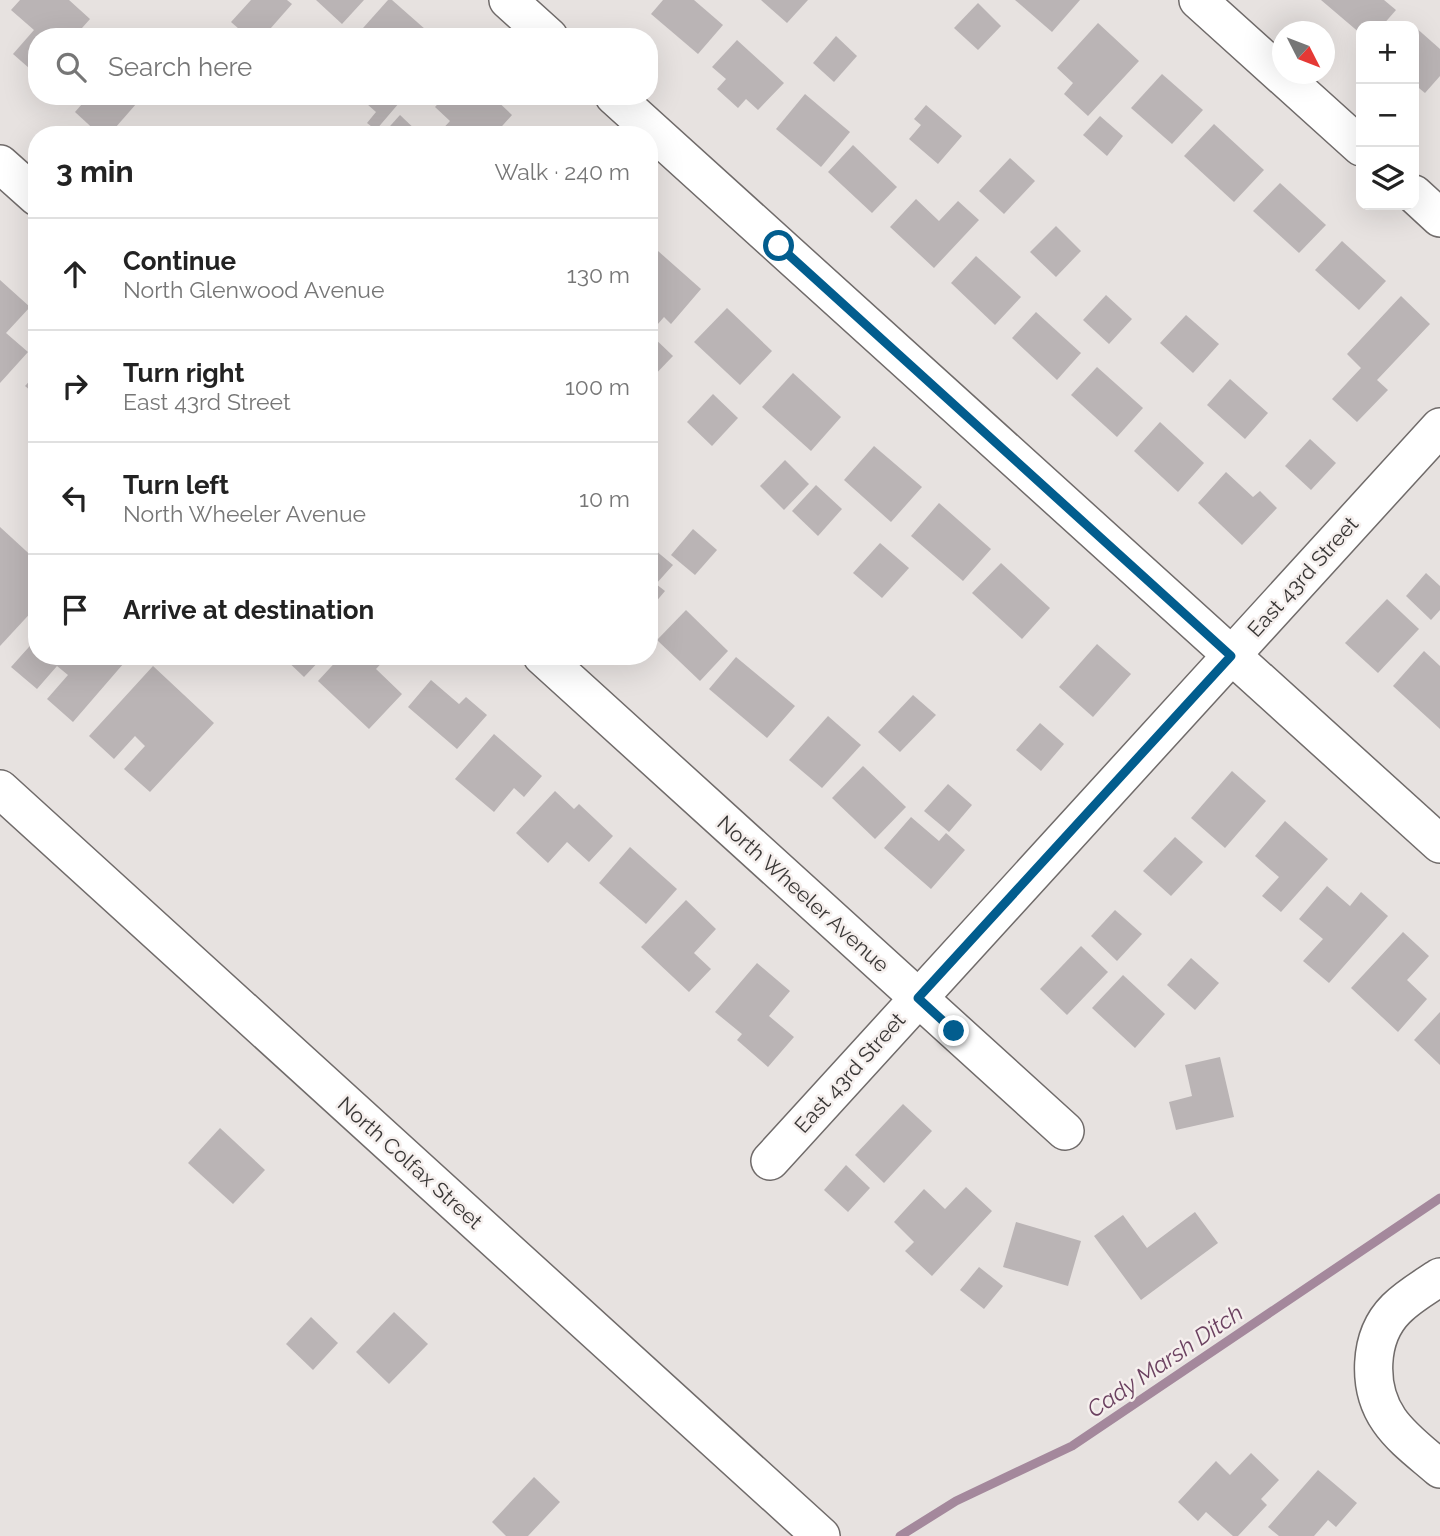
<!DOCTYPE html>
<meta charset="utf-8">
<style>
:root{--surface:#fff;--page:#f6f6f6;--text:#222;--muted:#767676;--line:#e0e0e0}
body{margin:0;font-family:Raleway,sans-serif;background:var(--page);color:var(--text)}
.controls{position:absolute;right:21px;top:21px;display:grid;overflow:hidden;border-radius:14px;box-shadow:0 7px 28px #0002}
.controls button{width:63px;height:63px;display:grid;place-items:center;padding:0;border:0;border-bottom:2px solid var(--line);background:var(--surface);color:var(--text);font:35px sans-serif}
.compass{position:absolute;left:1272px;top:21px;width:63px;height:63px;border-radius:50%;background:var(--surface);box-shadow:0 7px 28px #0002;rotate:132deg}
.stop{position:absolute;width:21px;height:21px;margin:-16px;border:5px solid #025d8e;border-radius:50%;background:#fff}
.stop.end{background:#025d8e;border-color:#fff;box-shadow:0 2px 7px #0008}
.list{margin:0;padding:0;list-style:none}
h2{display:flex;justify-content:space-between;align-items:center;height:91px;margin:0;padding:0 28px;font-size:30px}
h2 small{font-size:23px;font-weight:400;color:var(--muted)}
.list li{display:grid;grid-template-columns:46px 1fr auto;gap:21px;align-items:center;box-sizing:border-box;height:112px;padding:0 28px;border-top:2px solid var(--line)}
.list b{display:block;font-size:26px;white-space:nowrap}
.list p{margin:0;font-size:23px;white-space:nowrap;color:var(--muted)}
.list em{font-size:23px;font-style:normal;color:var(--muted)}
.icon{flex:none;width:38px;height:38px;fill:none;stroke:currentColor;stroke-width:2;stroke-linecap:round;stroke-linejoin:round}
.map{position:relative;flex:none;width:1440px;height:1536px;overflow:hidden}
.search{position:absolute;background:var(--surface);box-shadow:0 7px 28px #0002;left:28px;top:28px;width:630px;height:77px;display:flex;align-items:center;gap:18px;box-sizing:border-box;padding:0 24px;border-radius:28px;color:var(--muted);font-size:26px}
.panel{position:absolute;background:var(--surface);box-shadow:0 7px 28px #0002;left:28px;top:126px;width:630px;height:539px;border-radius:28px}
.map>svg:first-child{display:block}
</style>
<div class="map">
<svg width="1440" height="1536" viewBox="0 0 1440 1536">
<rect width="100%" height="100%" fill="#e7e2e0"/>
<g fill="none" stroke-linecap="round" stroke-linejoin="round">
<polyline stroke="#a4889c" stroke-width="9" points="900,1536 956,1501 1072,1446 1440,1198"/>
</g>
<g fill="#bab4b5">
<polygon points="20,0 69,0 90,19 74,37 37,37 37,75 13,54 34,30 11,10"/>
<polygon points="251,0 287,0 292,4 263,37 248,37 231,22"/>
<polygon points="316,0 364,0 342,24"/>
<polygon points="388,0 392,0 434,37 355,37"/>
<polygon points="663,0 694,0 723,25 698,54 651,14"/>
<polygon points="761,0 808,0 787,23"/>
<polygon points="1015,0 1080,0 1052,32"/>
<polygon points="1321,0 1384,0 1396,10 1382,26 1361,26 1361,34"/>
<polygon points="978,3 1001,26 978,50 954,28"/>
<polygon points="1098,23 1139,61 1088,116 1064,94 1073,83 1057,68"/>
<polygon points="1414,26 1440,49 1440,76 1425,93 1414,84"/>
<polygon points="836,36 857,56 834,82 813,63"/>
<polygon points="737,40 784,83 758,110 746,99 738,108 717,89 726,79 712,67"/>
<polygon points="1162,74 1203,110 1172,144 1131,108"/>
<polygon points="805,94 850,132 821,167 776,129"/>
<polygon points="89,96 143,96 109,135 100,135 75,112"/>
<polygon points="374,96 405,96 376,130 367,123 376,112 367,104"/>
<polygon points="445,96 492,96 512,115 494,135 437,135 450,121 435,107"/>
<polygon points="926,105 962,136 938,164 909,139 921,125 914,119"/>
<polygon points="400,115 421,135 382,135"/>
<polygon points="1100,116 1123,136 1107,156 1083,135"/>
<polygon points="1214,124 1264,170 1234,202 1184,156"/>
<polygon points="853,145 897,187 872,213 828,172"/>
<polygon points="1010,158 1035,181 1004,214 979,191"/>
<polygon points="1280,183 1326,225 1299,253 1253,211"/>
<polygon points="916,199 939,221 958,201 979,220 934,268 890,227"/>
<polygon points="1056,226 1081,251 1056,277 1030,252"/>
<polygon points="1342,241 1386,281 1359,310 1315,270"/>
<polygon points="658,251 701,289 671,324 664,317 651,332 649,261"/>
<polygon points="976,256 1021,297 995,325 951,283"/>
<polygon points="0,280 30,307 6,333 28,352 0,383"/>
<polygon points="1106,295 1132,319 1109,344 1083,320"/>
<polygon points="1401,296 1430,324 1377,380 1388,390 1357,422 1332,399 1361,368 1347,354"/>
<polygon points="727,308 772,351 740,385 694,342"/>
<polygon points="1036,312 1081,353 1057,380 1012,338"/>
<polygon points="1186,315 1219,344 1193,373 1160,343"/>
<polygon points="649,333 673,356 649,381"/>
<polygon points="1097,367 1143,408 1117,437 1071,395"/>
<polygon points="37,373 37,396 25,386"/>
<polygon points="793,373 841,417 811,451 762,407"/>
<polygon points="1230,379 1268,413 1245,439 1207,405"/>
<polygon points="713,394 738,418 712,446 687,422"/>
<polygon points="1160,422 1204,463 1178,492 1134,451"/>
<polygon points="1310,439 1336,463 1311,490 1285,466"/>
<polygon points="874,446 922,487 891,522 844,480"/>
<polygon points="785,460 809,484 784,510 760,486"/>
<polygon points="1226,472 1253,497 1260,491 1277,508 1242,545 1198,503"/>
<polygon points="816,485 842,509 818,536 792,511"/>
<polygon points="939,503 991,549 963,581 911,536"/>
<polygon points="0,527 37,561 37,606 0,646"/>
<polygon points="693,529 717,550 695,575 671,555"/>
<polygon points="880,543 909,568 882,598 853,573"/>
<polygon points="649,545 673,565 656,584 665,591 649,610"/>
<polygon points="1001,563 1050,608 1022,639 972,593"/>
<polygon points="1426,573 1440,586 1440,610 1431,620 1406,596"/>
<polygon points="1387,599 1419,629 1378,673 1345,643"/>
<polygon points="686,610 728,651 700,681 657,640"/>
<polygon points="37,638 37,656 130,656 73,722 47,699 68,675 57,666 37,689 11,667"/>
<polygon points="1097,644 1131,674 1093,717 1059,687"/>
<polygon points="1424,651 1440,666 1440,729 1393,686"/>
<polygon points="282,656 324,656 304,677"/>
<polygon points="341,656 388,656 376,669 402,694 369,729 318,681"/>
<polygon points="736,657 795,706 767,738 709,689"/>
<polygon points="153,666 214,723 150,792 124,769 145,746 135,736 114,759 89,736"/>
<polygon points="431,680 459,704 466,697 487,715 457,749 408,707"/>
<polygon points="913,695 936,715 900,752 878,732"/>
<polygon points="828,716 861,745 822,788 789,760"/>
<polygon points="1040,723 1064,744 1041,771 1016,750"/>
<polygon points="494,734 542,776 524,797 514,788 494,812 455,779"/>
<polygon points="863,766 906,807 875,839 832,798"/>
<polygon points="1232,771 1266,801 1225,848 1191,818"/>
<polygon points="948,784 972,805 949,832 924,811"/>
<polygon points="555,791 574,809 579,804 613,836 589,862 567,842 548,863 516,833"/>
<polygon points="911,817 939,841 946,833 965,850 931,889 884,848"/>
<polygon points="1285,821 1328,859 1281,912 1262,896 1279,877 1255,856"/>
<polygon points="1175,837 1203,862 1171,896 1143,871"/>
<polygon points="630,847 677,889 646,924 599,883"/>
<polygon points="1327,886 1350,906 1361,892 1388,916 1329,983 1303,961 1323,939 1299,919"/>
<polygon points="686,900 716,929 694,953 711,969 689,992 641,947"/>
<polygon points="1115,910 1142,934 1117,961 1091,936"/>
<polygon points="1403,932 1429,956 1407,980 1427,999 1398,1032 1351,988"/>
<polygon points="1081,946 1108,972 1067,1015 1040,989"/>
<polygon points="1191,958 1219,983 1195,1010 1167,985"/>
<polygon points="757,963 790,991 769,1016 794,1037 768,1067 737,1040 742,1034 715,1012"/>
<polygon points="1123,975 1165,1014 1135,1048 1092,1008"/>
<polygon points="1440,1012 1440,1065 1414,1040"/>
<polygon points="1220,1057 1234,1117 1176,1130 1169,1102 1192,1096 1185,1065"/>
<polygon points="903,1104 932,1131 884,1183 855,1155"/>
<polygon points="220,1128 265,1170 233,1204 188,1163"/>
<polygon points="846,1165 870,1188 848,1212 824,1190"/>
<polygon points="966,1187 992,1211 932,1276 905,1251 914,1242 894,1222 924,1189 945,1209"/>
<polygon points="1195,1212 1218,1243 1141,1300 1094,1236 1123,1215 1147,1248"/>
<polygon points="1016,1222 1081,1241 1068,1286 1003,1267"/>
<polygon points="979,1267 1003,1286 984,1309 960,1290"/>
<polygon points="394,1312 428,1344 389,1384 356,1352"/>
<polygon points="311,1317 338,1343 313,1370 286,1344"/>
<polygon points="1251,1453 1279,1480 1261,1499 1267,1505 1238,1536 1233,1536 1206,1512 1198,1521 1178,1502 1216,1461 1230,1475"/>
<polygon points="1318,1470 1357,1503 1336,1527 1328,1520 1314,1536 1279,1536 1268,1527"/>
<polygon points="534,1477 560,1502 528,1536 506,1536 492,1522"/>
</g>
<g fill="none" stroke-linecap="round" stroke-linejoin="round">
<defs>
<g id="minor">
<polyline points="508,0 549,37"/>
<polyline points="1198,0 1361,147"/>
<polyline points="614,96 1440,844"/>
<polyline points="0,164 37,197"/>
<polyline points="1414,194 1440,218"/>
<polyline points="542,656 1065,1131"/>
<polyline points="0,789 821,1536"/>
<polyline points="770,1161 1440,427"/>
<path d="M1440,1277C1425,1287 1409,1296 1396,1309C1368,1337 1367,1388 1389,1420C1402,1439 1423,1454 1440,1469"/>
</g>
</defs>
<use href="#minor" stroke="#706b6a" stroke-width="40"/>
<use href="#minor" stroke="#fff" stroke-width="37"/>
</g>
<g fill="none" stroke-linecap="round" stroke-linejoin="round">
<polyline stroke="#025d8e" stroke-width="9" points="779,246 1231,656 918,998 954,1031"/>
</g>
<g text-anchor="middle" stroke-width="5" stroke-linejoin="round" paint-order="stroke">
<g font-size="21" fill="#393736" stroke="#f5efed">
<text transform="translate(1303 577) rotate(-48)" y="7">East 43rd Street</text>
<text transform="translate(803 894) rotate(42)" y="7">North Wheeler Avenue</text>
<text transform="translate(850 1073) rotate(-48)" y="7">East 43rd Street</text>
<text transform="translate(410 1163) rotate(42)" y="7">North Colfax Street</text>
</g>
<g font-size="23" font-style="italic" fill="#6b4160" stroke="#f5efed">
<text transform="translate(1165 1361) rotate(-34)" y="8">Cady Marsh Ditch</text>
</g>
</g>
</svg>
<div class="controls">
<button>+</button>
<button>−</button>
<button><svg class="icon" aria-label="layers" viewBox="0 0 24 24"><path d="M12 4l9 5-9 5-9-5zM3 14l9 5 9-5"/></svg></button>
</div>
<svg class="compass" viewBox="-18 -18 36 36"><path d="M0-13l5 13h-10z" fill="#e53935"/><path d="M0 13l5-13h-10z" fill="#767676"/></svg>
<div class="stop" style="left:779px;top:246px"></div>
<div class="stop end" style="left:954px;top:1031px"></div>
<div class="search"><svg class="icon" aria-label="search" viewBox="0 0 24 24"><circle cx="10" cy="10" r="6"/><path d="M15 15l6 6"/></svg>Search here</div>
<section class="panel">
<h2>3 min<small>Walk · 240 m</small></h2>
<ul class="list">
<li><svg class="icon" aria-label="ahead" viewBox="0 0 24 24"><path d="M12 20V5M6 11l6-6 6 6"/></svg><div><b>Continue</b><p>North Glenwood Avenue</p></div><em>130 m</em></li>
<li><svg class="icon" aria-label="right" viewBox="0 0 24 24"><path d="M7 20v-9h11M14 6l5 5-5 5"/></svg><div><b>Turn right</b><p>East 43rd Street</p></div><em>100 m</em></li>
<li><svg class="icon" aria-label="left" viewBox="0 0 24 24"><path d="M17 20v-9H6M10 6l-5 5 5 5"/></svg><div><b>Turn left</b><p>North Wheeler Avenue</p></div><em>10 m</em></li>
<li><svg class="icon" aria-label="arrive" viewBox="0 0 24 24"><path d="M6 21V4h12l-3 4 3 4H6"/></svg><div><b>Arrive at destination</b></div></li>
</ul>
</section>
</div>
